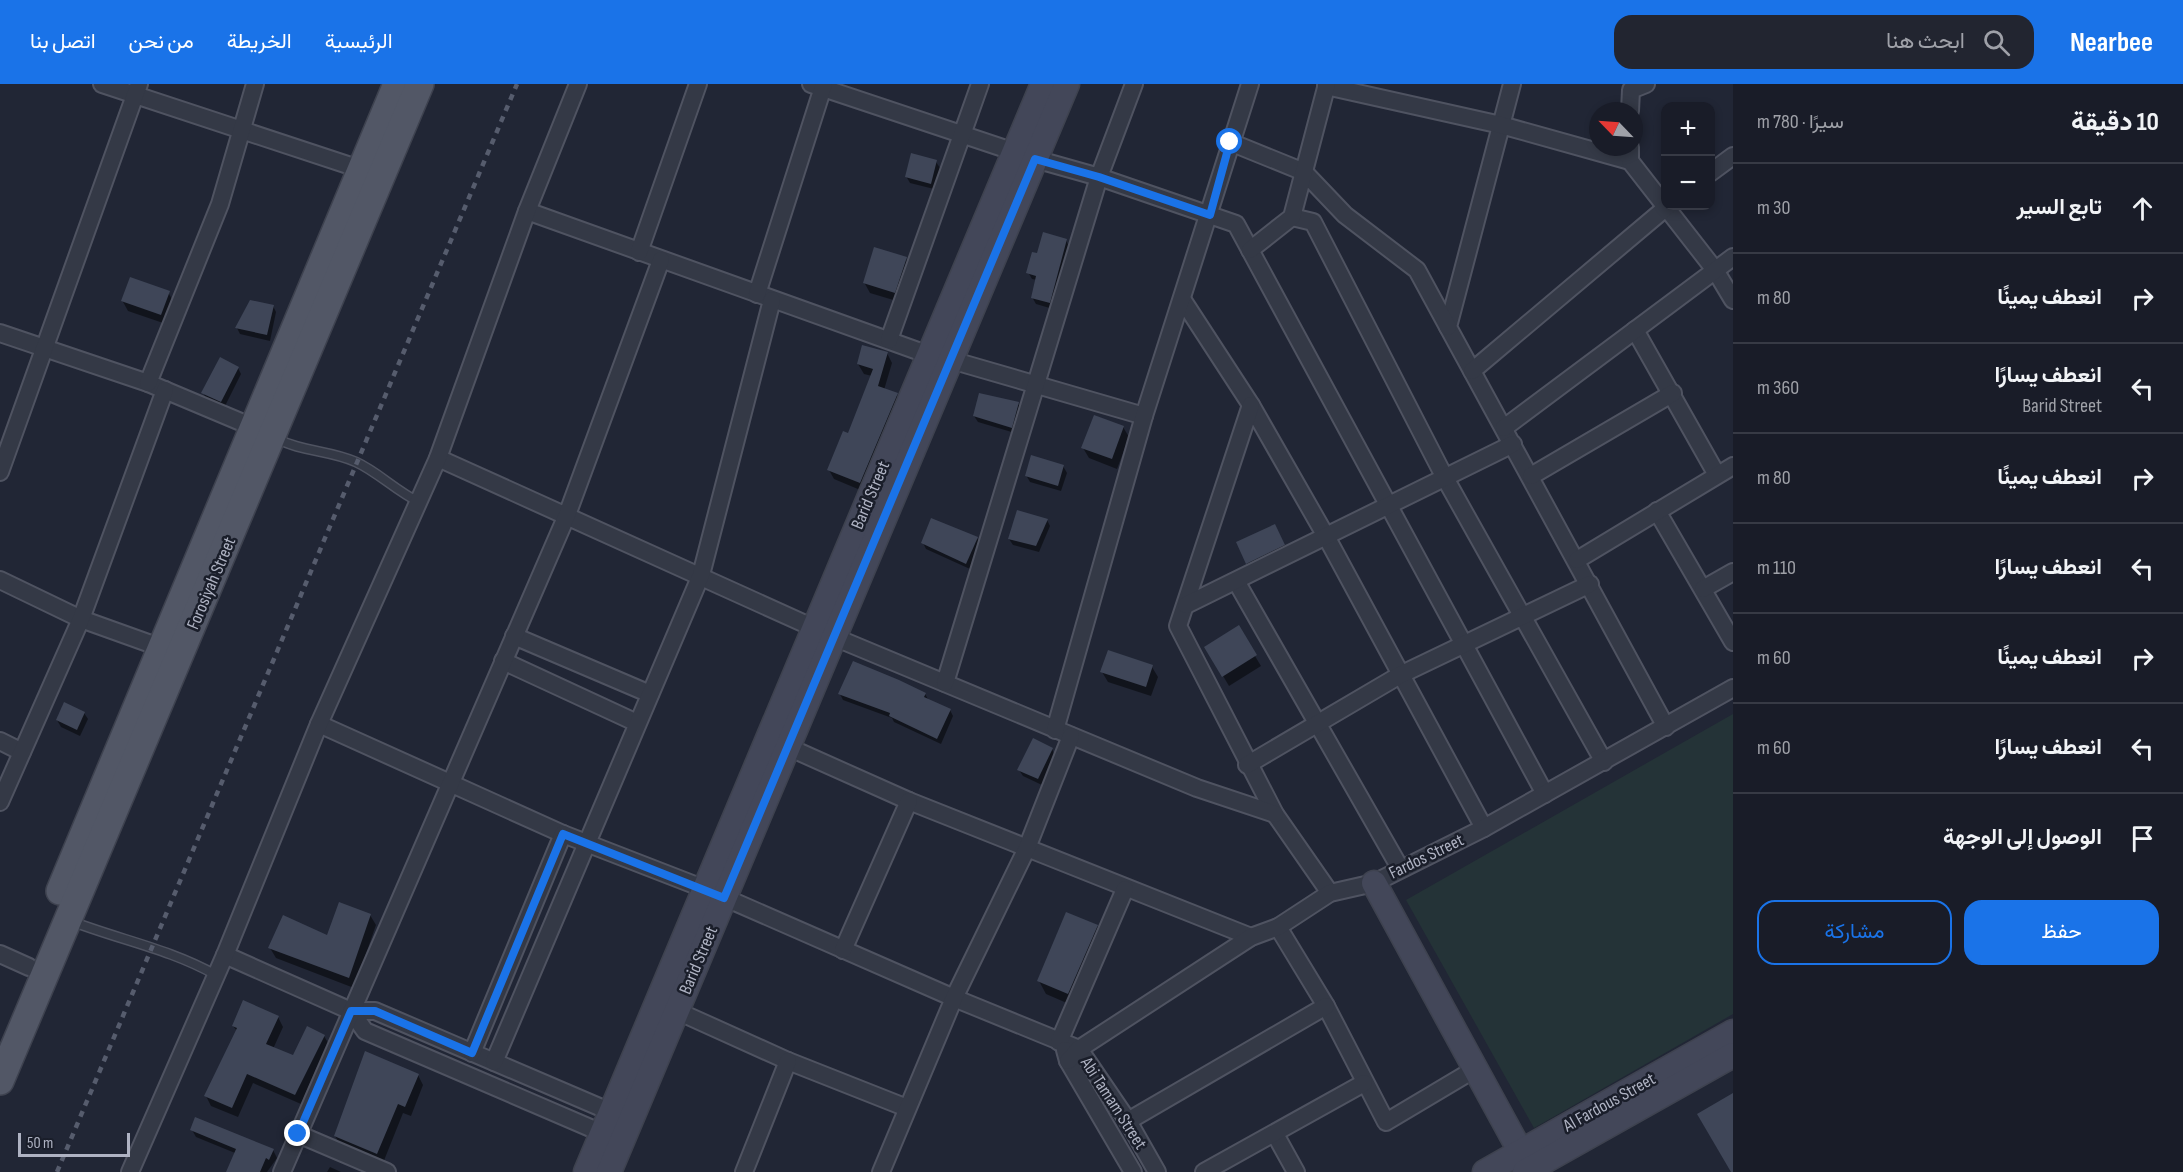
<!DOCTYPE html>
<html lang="ar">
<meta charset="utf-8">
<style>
:root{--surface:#191c28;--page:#222530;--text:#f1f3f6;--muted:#9fa1a8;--line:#373a45;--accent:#1a73e8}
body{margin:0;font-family:"Sofia Sans Condensed",Vazirmatn,sans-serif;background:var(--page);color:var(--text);direction:rtl}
.controls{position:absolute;right:18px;top:18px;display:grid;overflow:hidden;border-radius:12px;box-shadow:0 3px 9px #0003}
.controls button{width:54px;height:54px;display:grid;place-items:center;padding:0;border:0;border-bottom:2px solid var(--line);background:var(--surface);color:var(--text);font:30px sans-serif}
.compass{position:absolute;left:1589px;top:18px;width:54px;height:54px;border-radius:50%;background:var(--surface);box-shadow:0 3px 9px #0003;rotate:295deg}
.scale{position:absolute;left:18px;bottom:15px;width:112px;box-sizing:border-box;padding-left:6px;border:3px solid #afb3c3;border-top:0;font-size:16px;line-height:21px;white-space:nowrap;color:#afb3c3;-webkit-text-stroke:4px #1a1e2a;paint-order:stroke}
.stop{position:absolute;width:18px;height:18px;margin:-14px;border:4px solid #1a73e8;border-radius:50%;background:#fff}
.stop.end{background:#1a73e8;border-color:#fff;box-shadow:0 2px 6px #0008}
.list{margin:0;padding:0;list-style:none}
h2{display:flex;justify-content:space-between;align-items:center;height:78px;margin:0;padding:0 24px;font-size:26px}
h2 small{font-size:20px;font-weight:400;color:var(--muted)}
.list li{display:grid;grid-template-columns:39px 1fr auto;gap:18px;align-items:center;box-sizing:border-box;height:90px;padding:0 24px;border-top:2px solid var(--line)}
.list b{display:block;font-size:22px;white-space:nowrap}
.list p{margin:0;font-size:20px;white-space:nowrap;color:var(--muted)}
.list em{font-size:20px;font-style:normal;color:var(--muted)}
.actions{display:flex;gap:12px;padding:18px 24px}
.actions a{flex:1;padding:14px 0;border:2px solid var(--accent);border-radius:18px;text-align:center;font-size:21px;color:var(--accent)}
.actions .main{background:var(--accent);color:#fff}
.icon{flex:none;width:33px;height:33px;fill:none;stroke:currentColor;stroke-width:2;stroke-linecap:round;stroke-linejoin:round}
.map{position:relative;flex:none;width:1733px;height:1088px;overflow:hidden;direction:ltr}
header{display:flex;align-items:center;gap:36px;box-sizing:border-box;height:84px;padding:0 30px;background:var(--accent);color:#fff}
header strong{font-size:28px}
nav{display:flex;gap:33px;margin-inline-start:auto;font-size:21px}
.search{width:420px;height:54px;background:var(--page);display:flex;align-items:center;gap:15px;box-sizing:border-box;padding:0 21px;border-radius:18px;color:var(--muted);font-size:22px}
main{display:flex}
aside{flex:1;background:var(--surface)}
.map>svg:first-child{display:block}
</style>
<header>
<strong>Nearbee</strong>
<div class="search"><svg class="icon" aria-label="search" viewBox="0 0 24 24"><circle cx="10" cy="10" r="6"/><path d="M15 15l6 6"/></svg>ابحث هنا</div>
<nav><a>الرئيسية</a><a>الخريطة</a><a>من نحن</a><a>اتصل بنا</a></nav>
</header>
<main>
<aside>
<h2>10 دقيقة<small>سيرًا · 780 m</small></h2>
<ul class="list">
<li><svg class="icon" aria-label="ahead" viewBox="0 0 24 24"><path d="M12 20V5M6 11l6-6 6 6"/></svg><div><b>تابع السير</b></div><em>30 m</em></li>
<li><svg class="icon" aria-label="right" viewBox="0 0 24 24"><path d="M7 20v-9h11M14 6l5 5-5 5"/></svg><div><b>انعطف يمينًا</b></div><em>80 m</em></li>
<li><svg class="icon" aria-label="left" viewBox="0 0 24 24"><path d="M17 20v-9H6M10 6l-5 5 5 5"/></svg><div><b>انعطف يسارًا</b><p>Barid Street</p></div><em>360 m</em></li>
<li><svg class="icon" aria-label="right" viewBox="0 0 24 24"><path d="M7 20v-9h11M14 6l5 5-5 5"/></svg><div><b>انعطف يمينًا</b></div><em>80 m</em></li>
<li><svg class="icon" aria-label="left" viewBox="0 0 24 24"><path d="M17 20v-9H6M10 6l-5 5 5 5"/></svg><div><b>انعطف يسارًا</b></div><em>110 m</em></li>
<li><svg class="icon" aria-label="right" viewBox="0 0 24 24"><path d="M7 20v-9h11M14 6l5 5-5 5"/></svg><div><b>انعطف يمينًا</b></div><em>60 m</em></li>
<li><svg class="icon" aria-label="left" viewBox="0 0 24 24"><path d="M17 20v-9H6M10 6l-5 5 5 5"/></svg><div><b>انعطف يسارًا</b></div><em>60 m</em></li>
<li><svg class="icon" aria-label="arrive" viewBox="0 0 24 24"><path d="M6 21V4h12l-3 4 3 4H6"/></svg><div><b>الوصول إلى الوجهة</b></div></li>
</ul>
<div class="actions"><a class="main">حفظ</a><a>مشاركة</a></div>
</aside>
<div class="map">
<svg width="1733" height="1088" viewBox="0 0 1733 1088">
<rect width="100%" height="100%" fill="#212635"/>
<polygon fill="#243337" points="1733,630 1733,930 1534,1044 1406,816"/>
<g fill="#0007">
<polygon points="936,78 940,84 934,105 910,99 906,92"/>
<polygon points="1066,156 1069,163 1053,225 1036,220 1032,213 1037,196 1032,195 1028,188 1038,171"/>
<polygon points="906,175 912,185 900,218 870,209 864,198"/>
<polygon points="168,208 174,219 166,240 128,227 122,216"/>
<polygon points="273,222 276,228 270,257 240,250 237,244"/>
<polygon points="887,269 892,279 884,306 897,311 902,320 865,408 834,395 829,386 849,351 872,292 864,290 858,280"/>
<polygon points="238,284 241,290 224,324 206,315 203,308"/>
<polygon points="1018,320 1022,326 1015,349 978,338 974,332"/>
<polygon points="1123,343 1129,353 1117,385 1089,374 1083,364"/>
<polygon points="1063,382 1067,389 1061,407 1030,398 1026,391"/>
<polygon points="1047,436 1050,442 1039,468 1013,461 1009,455"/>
<polygon points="1280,452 1289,471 1253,489 1247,479"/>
<polygon points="977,454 981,461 970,485 926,465 923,459"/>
<polygon points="1238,544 1261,582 1229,602 1206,563"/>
<polygon points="1152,583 1158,593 1151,612 1108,598 1102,588"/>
<polygon points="840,610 925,610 929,617 950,626 953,632 941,660 894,638 892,634 843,616"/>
<polygon points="84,629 88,635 80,652 61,643 57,636"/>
<polygon points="1052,665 1055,672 1042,701 1023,692 1019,686"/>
<polygon points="370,831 376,841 354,904 276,874 270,864 327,853"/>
<polygon points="1097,842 1105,856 1076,923 1046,910 1039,897"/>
<polygon points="278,933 283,943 273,965 294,973 324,952 330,962 319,984 317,983 301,1020 253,999 238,1033 211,1022 206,1012 237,947 233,942"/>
<polygon points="418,991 423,1001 411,1032 403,1029 383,1079 341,1062 335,1052"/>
<polygon points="192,1046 273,1066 277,1074 267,1088 228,1088 235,1069 196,1053"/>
<polygon points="330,1083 341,1088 327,1088"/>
</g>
<g fill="#3f4658">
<polygon points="911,69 937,76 931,100 905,93"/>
<polygon points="1043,148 1067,155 1050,219 1031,214 1036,192 1026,189 1032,168 1037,169"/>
<polygon points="874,163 907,173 895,209 863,199"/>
<polygon points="130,193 170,207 161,231 121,217"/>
<polygon points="250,216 274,221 267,251 235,244"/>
<polygon points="862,261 888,268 878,302 898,309 860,399 827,386 843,347 848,349 873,285 857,280"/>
<polygon points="220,273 239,283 221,318 201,309"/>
<polygon points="979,309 1019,318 1012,344 973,332"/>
<polygon points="1094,331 1124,342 1112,375 1081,364"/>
<polygon points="1031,371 1064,381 1058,402 1025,392"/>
<polygon points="1017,426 1048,435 1036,462 1008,455"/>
<polygon points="931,434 978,453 966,480 921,459"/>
<polygon points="1275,440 1285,461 1246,480 1236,458"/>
<polygon points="1239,541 1257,571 1222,593 1204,563"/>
<polygon points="1108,566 1153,581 1146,603 1100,588"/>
<polygon points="853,577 899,596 926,609 924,613 951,625 937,655 889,632 890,629 838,610"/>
<polygon points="64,618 85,628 77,646 56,636"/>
<polygon points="1033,654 1053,664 1038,695 1017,686"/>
<polygon points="339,818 371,830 349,894 268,864 283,831 327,851"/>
<polygon points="1066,828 1098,841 1068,910 1037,897"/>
<polygon points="243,916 279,932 266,960 293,971 307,942 325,951 295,1011 247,990 232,1024 204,1012 237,944 232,942"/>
<polygon points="365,967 419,990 405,1023 398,1020 377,1070 334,1052"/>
<polygon points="1733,1009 1733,1088 1731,1088 1697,1030"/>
<polygon points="195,1033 274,1065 269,1076 266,1074 260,1088 226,1088 236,1065 190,1046"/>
</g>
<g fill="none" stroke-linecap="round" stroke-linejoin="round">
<defs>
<g id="lane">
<path d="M276,354C301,368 330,366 356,378C378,388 396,407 419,418"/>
<path d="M71,837C120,856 170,865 216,891"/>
</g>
<g id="street">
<polyline points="102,0 363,86"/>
<polyline points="811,0 1015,68"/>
<polyline points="1512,0 1448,243 1666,643"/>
<polyline points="1326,2 1501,41 1630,77"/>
<polyline points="1630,27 1631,6 1646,0"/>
<polyline points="1230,58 1304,88 1345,131 1417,186 1448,243"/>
<polyline points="1630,63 1630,77 1715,186 1733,216"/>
<polyline points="1035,75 1099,93 1236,140 1545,710"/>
<polyline points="1710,89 1733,72"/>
<polyline points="527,127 929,271"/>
<polyline points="1292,133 1313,138 1445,394 1604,678"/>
<polyline points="1250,166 1292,133 1327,0"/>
<polyline points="639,168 698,0"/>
<polyline points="757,210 824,0"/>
<polyline points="1182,215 1251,321 1327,454 1484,744"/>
<polyline points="1635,246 1717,391"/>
<polyline points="0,249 148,299 255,344"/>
<polyline points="889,256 980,0"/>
<polyline points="951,276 1144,332"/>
<polyline points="1472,287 1668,122"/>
<polyline points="148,299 220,120 255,0"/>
<polyline points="1251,321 1178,542 1275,730 1330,809"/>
<polyline points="1504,344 1733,173"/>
<polyline points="438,374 834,553 1197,704 1275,730"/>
<polyline points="0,388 139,0"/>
<polyline points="1531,392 1673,309"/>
<polyline points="1657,427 1733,558"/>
<polyline points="1577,476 1733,382"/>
<polyline points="0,496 81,535 162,564"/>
<polyline points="1236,497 1400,784"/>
<polyline points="1703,505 1733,488"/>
<polyline points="1186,521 1513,360"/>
<polyline points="514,552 650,610"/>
<polyline points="503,577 637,639"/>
<polyline points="945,599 1099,93 1134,0"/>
<polyline points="319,640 563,750 705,805 954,914 1079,965 1128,1037 1157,1088"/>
<polyline points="1055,646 1144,332 1250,0"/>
<polyline points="0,657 22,668"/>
<polyline points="788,663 909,717 1251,853"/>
<polyline points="1247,681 1400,591 1590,500"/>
<polyline points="0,718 81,535 165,306"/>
<polyline points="1278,843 1326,922 1386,1038 1475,985"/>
<polyline points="843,866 909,717"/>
<polyline points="0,870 29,883"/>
<polyline points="225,871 351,927 375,927 611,1028"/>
<polyline points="351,927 365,947 602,1049"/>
<polyline points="677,927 788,977 907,1024"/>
<polyline points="1059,958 1125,805"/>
<polyline points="1065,966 1068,977 1133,1088"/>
<polyline points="472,969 563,750"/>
<polyline points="1068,977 1079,965 1251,853 1278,843 1330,809 1374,799 1484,744 1733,604"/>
<polyline points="494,978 701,491 772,216"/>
<polyline points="1128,1037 1326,922"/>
<polyline points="298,1050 387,1088"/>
<polyline points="1275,1050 1296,1088"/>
<polyline points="130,1088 225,871 319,640 438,374 527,127 578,0"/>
<polyline points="282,1088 567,431 661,176"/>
<polyline points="744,1088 788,977"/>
<polyline points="881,1088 954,914 1027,764 1071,652"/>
<polyline points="1204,1088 1364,999"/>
</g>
<g id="secondary">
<polyline points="1374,799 1530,1085"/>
<polyline points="586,1088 1043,0"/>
<polyline points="609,1088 1067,0"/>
<polyline points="1485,1088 1733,948"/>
<polyline points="1525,1088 1733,971"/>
</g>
<g id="primary">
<polyline points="60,807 397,0"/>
<polyline points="0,997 420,0"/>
</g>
</defs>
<use href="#lane" stroke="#4f5361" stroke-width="11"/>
<use href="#street" stroke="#4f5361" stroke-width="20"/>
<use href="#secondary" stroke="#3e424f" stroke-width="27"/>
<use href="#primary" stroke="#3e424f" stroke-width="30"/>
<use href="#lane" stroke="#343946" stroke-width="8"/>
<use href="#street" stroke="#343946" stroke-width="16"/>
<use href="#secondary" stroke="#434759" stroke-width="24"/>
<use href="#primary" stroke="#525766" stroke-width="27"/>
<polyline stroke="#565c6d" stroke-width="4.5" stroke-dasharray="6 6" stroke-linecap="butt" points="57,1088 517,0"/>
</g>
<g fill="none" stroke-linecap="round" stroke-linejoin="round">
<polyline stroke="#1a73e8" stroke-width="8" points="298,1050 351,927 375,927 472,969 563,750 724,814 1035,75 1099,93 1210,131 1230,58"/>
</g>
<g text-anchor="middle" stroke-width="5" stroke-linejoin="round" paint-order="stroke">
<g font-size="18" fill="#afb3c3" stroke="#1a1e2a">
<text transform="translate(870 411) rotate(-67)" y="6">Barid Street</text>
<text transform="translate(211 499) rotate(-67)" y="6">Forosiyah Street</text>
<text transform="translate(1426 772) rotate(-26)" y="6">Fardos Street</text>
<text transform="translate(698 876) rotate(-67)" y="6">Barid Street</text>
<text transform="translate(1609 1018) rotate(-29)" y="6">Al Fardous Street</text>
<text transform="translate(1114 1019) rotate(57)" y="6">Abi Tamam Street</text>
</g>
</g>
</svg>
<div class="controls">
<button>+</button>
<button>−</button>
</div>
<svg class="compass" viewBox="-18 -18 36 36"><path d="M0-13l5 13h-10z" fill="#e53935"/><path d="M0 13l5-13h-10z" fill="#9fa1a8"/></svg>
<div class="scale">50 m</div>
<div class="stop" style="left:1230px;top:58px"></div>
<div class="stop end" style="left:298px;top:1050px"></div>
</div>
</main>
